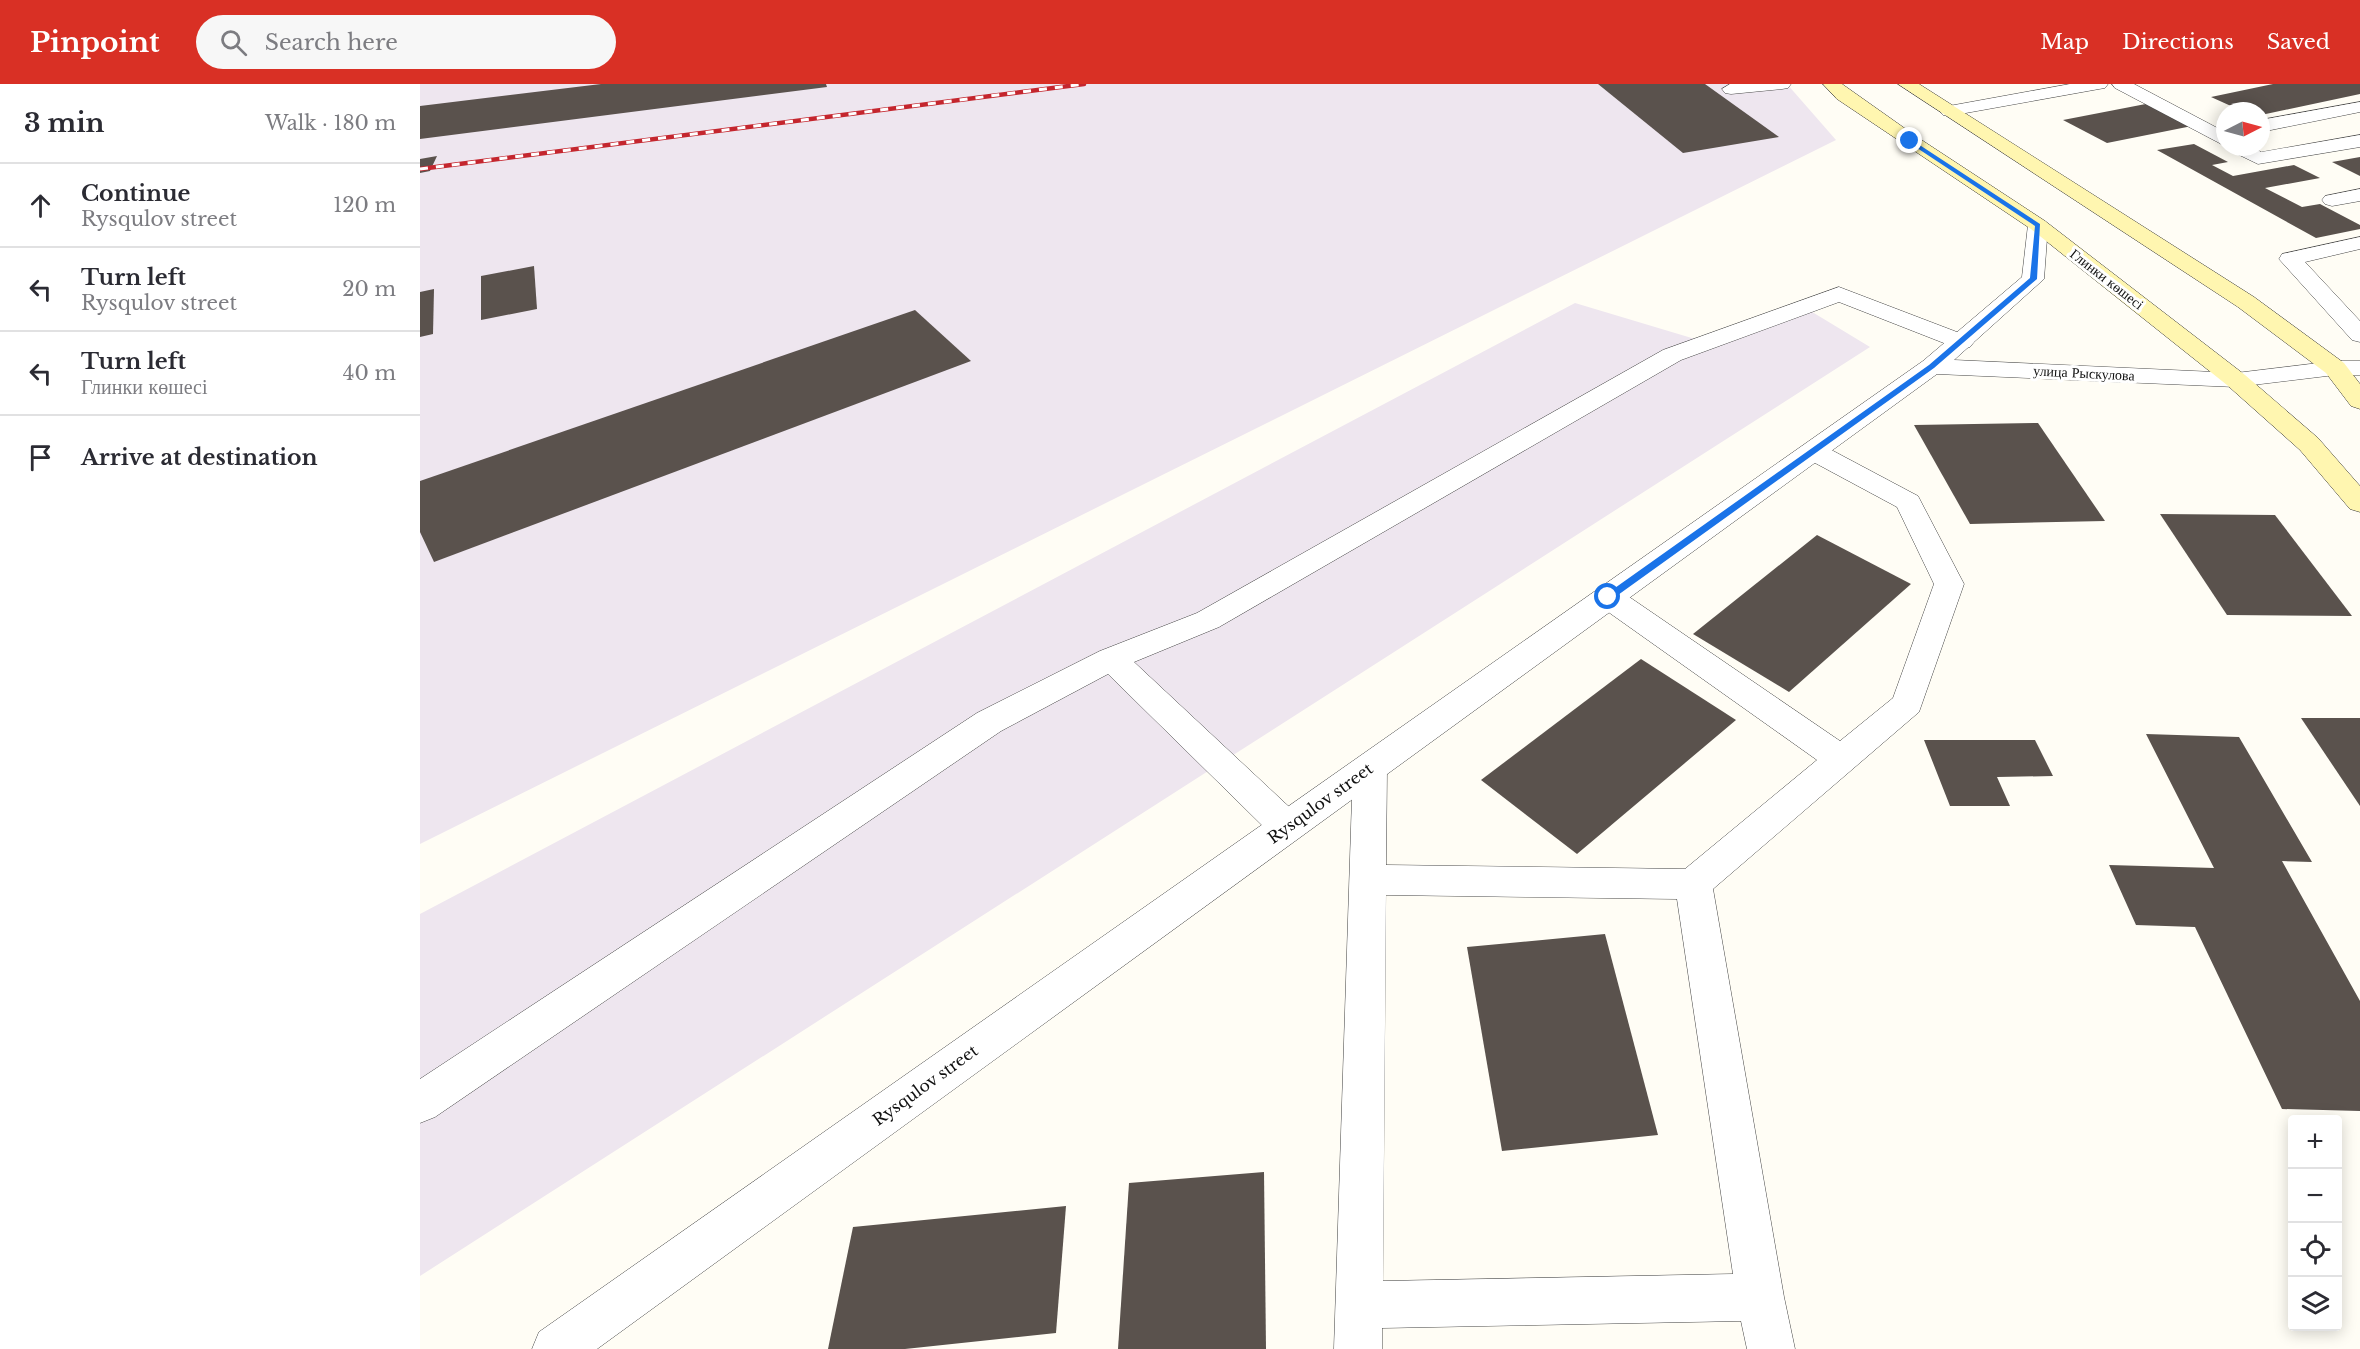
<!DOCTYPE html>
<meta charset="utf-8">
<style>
:root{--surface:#fff;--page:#f7f7f7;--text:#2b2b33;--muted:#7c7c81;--line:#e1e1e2;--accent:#d93025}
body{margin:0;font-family:"Libre Baskerville",serif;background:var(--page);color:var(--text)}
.controls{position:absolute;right:18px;bottom:18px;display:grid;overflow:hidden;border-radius:6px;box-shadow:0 3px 15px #0003}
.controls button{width:54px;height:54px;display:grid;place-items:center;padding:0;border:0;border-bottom:2px solid var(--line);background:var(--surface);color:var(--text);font:30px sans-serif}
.compass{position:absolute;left:1796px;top:18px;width:54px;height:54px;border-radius:50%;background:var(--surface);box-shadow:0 3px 15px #0003;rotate:84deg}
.stop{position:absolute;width:18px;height:18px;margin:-14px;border:4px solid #1a73e8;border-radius:50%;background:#fff}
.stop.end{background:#1a73e8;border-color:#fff;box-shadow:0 2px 6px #0008}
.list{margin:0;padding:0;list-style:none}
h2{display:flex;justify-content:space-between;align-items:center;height:78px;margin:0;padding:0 24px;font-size:26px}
h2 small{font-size:20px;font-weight:400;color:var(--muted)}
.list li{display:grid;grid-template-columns:39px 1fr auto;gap:18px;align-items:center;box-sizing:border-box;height:84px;padding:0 24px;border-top:2px solid var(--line)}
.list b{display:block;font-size:22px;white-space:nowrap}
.list p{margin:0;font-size:20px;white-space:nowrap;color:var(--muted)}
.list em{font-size:20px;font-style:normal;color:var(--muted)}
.icon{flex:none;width:33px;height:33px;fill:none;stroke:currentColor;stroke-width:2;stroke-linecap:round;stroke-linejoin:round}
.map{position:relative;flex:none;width:1940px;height:1265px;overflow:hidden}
header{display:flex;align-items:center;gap:36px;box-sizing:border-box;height:84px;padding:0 30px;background:var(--accent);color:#fff}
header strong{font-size:28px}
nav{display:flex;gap:33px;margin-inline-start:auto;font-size:21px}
.search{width:420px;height:54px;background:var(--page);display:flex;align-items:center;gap:15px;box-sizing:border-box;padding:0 21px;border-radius:33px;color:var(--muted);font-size:22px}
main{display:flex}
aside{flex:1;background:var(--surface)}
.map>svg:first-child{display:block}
</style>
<header>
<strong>Pinpoint</strong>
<div class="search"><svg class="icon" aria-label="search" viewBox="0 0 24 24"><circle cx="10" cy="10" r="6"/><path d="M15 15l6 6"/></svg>Search here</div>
<nav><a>Map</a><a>Directions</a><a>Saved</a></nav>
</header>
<main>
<aside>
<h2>3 min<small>Walk · 180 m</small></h2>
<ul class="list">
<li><svg class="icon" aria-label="ahead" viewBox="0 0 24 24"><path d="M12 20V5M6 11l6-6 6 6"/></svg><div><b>Continue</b><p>Rysqulov street</p></div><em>120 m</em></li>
<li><svg class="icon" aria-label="left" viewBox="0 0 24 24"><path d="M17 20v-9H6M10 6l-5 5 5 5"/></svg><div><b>Turn left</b><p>Rysqulov street</p></div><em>20 m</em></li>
<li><svg class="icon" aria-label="left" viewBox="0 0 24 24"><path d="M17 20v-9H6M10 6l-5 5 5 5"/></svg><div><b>Turn left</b><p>Глинки көшесі</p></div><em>40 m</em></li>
<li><svg class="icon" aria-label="arrive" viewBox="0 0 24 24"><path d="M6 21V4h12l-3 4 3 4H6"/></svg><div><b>Arrive at destination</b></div></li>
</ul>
</aside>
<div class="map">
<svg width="1940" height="1265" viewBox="0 0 1940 1265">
<rect width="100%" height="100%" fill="#fffdf5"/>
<g fill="#eee6ef">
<polygon points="0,0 1367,0 1416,56 0,760"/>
<polygon points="1155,219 1275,255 1379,220 1450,263 0,1192 0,830"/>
</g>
<g fill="#5a524d">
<polygon points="181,0 406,0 407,3 0,55 0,22"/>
<polygon points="1178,0 1285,0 1359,53 1263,69"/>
<polygon points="1853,0 1940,0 1940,10 1841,31 1841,27 1822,27 1791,13"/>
<polygon points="1736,18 1782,40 1687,59 1643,36"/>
<polygon points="1774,60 1808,78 1792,81 1813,92 1874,81 1900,94 1845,104 1882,123 1900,120 1940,141 1940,145 1896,154 1737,66"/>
<polygon points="17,72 10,87 0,89 0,75"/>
<polygon points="1940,73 1940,92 1912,78"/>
<polygon points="114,182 117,225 61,236 61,192"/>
<polygon points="14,205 13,250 0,253 0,208"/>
<polygon points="495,226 551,277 14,478 0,448 0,397"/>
<polygon points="1618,339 1685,437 1550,440 1494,341"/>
<polygon points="1740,430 1855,431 1932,532 1807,531"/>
<polygon points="1397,451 1491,500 1369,608 1273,550"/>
<polygon points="1221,575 1316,636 1157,770 1061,696"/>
<polygon points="1881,634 1940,634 1940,722"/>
<polygon points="1726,650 1819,653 1892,778 1862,777 1940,917 1940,1027 1862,1025 1775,843 1716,841 1689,781 1794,784"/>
<polygon points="1504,656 1615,656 1633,692 1577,693 1590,722 1530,722"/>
<polygon points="1185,850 1238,1051 1082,1067 1047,863"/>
<polygon points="844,1088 846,1265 698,1265 709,1099"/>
<polygon points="646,1122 636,1249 485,1265 408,1265 433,1143"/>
</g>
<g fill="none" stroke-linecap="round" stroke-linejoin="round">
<defs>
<g id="service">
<polygon points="1310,0 1371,0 1368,4 1362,5 1311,10 1305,9 1302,5"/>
<polygon points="1692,0 1714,0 1805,48 1805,62 1695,4"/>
<polygon points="1940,18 1940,28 1841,48 1841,36"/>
<polygon points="1940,51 1940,63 1838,80 1811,67 1809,63 1832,63 1841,68"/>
<polygon points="1940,105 1940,117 1912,122 1905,120 1902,116 1905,112"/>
<polygon points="1940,153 1940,165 1885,178 1940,237 1940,258 1932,256 1859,175 1862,170"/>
<polygon points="1419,203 1550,253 1554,258 1550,263 1542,265 1534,263 1419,218 1261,276 799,543 714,578 880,733 885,743 880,753 867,757 854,753 688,590 581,647 15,1033 0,1039 0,995 557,629 680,567 777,529 1243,266"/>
<path d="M1393,359L1402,361L1498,412L1544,500L1499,628L1293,805L1364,1213L1375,1265H1327L1321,1237L962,1244V1265H914L933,683L938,674L950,670L962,674L967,683L966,781L1265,785L1397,676L1177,520L1173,513L1177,506L1188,503L1199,506L1420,657L1473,614L1514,500L1477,423L1384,373L1380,367L1384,361ZM966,811L1257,815L1313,1190L963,1197Z"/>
</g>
<polygon id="minor" points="1650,0 1688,0 1685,4 1679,5 1529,32 1523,31 1520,27 1523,23 1529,22"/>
<polygon id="tertiary" points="1618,135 1625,137 1628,141 1624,195 1534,276 1816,289 1915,277 1940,277 1940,291 1915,291 1816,303 1517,290 177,1265 112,1265 119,1248 1503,277 1602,193 1608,141 1611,137"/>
<g id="secondary">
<polygon points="1403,0 1422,0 1497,53 1625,137 1825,291 1898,354 1940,402 1940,428 1930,425 1880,366 1807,301 1611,145 1417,15"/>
<polygon points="1478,0 1499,0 1834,213 1924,279 1940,300 1940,325 1931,322 1906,289 1818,223"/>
</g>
</defs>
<use href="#service" stroke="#444" stroke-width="1"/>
<use href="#minor" stroke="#444" stroke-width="1"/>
<use href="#tertiary" stroke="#444" stroke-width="1"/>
<use href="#secondary" stroke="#333" stroke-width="1"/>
<use href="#service" fill="#fff" fill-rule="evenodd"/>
<use href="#minor" fill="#fff" fill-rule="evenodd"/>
<use href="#tertiary" fill="#fff" fill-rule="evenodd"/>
<use href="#secondary" fill="#fff6b0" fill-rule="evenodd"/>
<defs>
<polyline id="rail" points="0,85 664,0"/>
</defs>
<use href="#rail" stroke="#c4262e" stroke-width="4.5"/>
<use href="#rail" stroke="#fff" stroke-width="3" stroke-dasharray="8" stroke-linecap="butt"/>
</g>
<polygon fill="#1a73e8" points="1488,56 1492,56 1620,140 1617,195 1514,284 1191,516 1185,516 1185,511 1509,281 1610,194 1615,142 1488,58"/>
<g text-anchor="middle" stroke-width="6" stroke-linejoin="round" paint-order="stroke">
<g font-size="14" fill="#111" stroke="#fff">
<text transform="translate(1687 195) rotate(38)" y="5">Глинки көшесі</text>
<text transform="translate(1664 289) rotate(3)" y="5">улица Рыскулова</text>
</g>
<g font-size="16" fill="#111" stroke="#fff">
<text transform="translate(900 719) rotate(-36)" y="6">Rysqulov street</text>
<text transform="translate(505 1001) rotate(-36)" y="6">Rysqulov street</text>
</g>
</g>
</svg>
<div class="controls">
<button>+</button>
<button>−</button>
<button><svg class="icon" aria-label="locate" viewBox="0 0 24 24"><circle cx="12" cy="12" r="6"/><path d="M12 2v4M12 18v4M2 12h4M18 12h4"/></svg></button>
<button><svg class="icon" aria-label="layers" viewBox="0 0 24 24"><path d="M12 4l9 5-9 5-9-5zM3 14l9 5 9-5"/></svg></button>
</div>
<svg class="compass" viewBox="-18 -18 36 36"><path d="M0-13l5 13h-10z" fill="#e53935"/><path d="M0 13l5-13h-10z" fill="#7c7c81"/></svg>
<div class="stop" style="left:1188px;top:513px"></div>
<div class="stop end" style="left:1490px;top:57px"></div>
</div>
</main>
